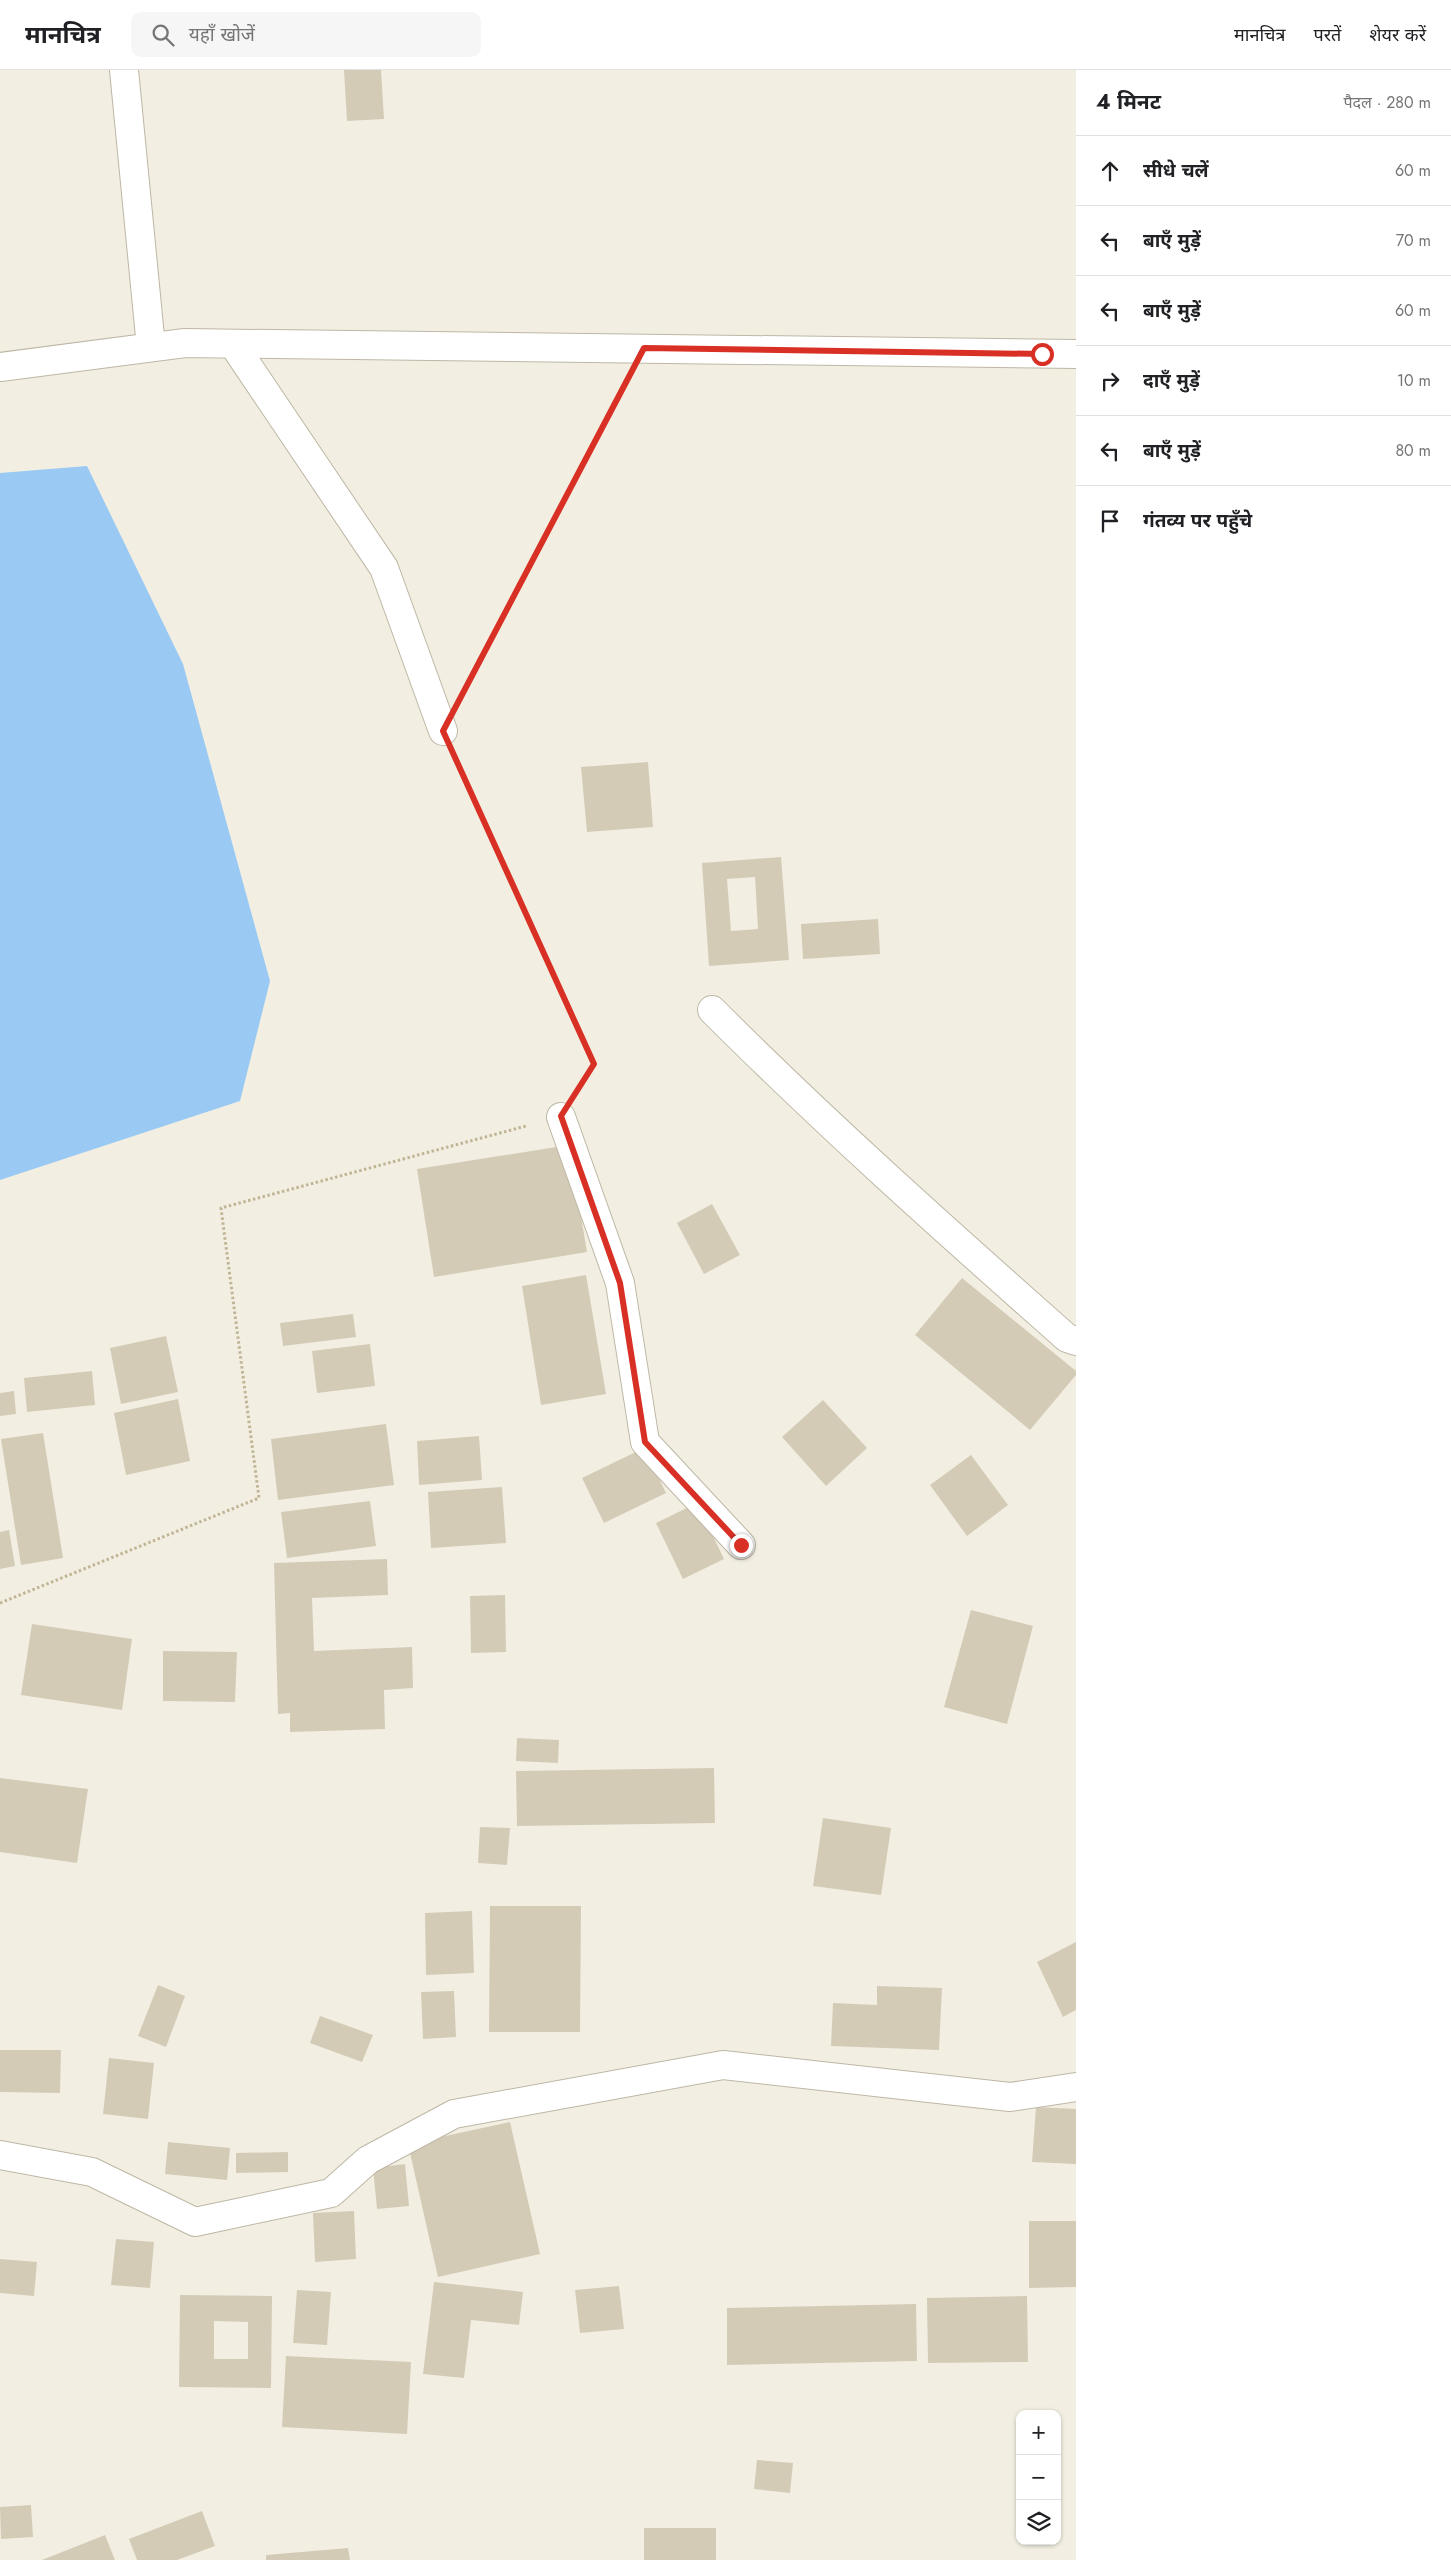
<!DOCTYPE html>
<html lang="hi">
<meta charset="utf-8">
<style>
:root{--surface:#fff;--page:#f6f6f6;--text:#202124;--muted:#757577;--line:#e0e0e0}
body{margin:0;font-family:Jost,"Noto Sans Devanagari",sans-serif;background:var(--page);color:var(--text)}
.controls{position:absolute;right:15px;bottom:15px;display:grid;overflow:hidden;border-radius:10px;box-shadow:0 1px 4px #0004}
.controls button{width:45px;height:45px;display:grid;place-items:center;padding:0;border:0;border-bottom:1px solid var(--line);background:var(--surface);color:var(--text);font:25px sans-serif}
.stop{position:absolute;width:15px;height:15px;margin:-11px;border:4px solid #d93025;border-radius:50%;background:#fff}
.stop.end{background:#d93025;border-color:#fff;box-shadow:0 1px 5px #0008}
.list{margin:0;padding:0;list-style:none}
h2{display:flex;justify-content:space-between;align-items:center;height:65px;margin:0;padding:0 20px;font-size:21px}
h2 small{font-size:16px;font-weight:400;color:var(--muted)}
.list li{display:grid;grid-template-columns:32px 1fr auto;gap:15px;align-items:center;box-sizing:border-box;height:70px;padding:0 20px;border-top:1px solid var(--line)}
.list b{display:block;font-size:19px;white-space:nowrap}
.list em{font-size:16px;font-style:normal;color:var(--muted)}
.icon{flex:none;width:28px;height:28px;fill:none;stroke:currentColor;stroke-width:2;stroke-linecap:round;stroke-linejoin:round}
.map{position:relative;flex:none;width:1076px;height:2490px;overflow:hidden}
header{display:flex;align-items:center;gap:30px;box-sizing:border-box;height:70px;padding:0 25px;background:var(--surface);border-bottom:1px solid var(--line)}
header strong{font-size:24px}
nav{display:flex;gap:28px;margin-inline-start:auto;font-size:18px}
.search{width:350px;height:45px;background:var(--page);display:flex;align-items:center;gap:12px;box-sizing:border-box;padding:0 18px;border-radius:10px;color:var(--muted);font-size:19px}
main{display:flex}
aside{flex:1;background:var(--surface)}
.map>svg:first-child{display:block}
</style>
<header>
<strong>मानचित्र</strong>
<div class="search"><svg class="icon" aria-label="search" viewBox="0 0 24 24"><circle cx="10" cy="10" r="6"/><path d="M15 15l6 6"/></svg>यहाँ खोजें</div>
<nav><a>मानचित्र</a><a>परतें</a><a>शेयर करें</a></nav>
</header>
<main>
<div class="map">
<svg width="1076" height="2490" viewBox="0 0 1076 2490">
<rect width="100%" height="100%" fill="#f2efe2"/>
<polygon fill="#9ac9f4" points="87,396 183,594 270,911 240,1031 0,1110 0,403"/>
<g fill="#d4cbb7" fill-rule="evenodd">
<polygon points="344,0 381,0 384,49 347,51"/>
<polygon points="648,692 653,757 587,762 581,697"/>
<path d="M781,787L789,890L709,896L702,793ZM755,807L758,859L731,861L727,809Z"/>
<polygon points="878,849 880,884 803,889 801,854"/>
<polygon points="569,1075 587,1182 434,1207 417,1099"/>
<polygon points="712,1134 740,1185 704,1204 677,1153"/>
<polygon points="586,1205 606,1324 541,1335 522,1216"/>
<polygon points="962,1208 1076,1301 1076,1305 1030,1360 915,1265"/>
<polygon points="353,1244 356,1267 283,1276 280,1253"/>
<polygon points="166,1266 178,1322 121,1334 110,1278"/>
<polygon points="370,1274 375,1316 317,1323 312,1281"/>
<polygon points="92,1301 95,1335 27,1342 24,1308"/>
<polygon points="14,1321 16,1344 0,1346 0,1323"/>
<polygon points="178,1329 190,1391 126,1405 114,1343"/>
<polygon points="823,1330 867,1378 826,1416 782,1367"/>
<polygon points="386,1354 394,1415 278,1430 271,1369"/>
<polygon points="43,1363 63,1488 21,1495 1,1369"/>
<polygon points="479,1366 482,1410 419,1415 417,1371"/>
<polygon points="644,1378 666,1423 604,1453 582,1408"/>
<polygon points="971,1385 1008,1435 967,1466 930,1415"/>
<polygon points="502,1417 506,1473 431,1478 428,1422"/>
<polygon points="370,1431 376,1476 287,1488 281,1442"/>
<polygon points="697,1433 724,1489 683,1509 656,1453"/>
<polygon points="9,1460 15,1496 0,1499 0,1462"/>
<polygon points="387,1489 388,1525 312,1528 314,1581 412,1577 413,1618 384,1620 385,1659 290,1662 290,1643 278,1644 274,1493"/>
<polygon points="505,1525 506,1582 471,1583 470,1526"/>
<polygon points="971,1540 1033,1556 1007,1654 944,1637"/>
<polygon points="32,1554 132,1569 122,1640 21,1625"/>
<polygon points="163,1581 237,1582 235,1632 163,1631"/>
<polygon points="517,1668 559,1670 558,1693 516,1691"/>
<polygon points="714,1698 715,1753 517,1756 516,1701"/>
<polygon points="0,1708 88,1719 77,1793 0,1782"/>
<polygon points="823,1748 891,1758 881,1825 813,1816"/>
<polygon points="480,1757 510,1758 507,1795 478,1793"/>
<polygon points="490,1836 581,1836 580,1962 489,1962"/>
<polygon points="472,1841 474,1903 426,1905 425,1843"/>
<polygon points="1076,1872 1076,1940 1063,1947 1037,1892"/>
<polygon points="158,1915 185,1926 166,1977 138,1966"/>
<polygon points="877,1916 942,1918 939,1980 831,1976 833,1933 877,1935"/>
<polygon points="454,1921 456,1967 423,1969 421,1922"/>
<polygon points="320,1946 373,1965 362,1992 310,1973"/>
<polygon points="0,1980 61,1980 60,2023 0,2022"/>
<polygon points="109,1988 154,1993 148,2049 103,2044"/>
<polygon points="1036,2037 1076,2039 1076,2094 1032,2092"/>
<polygon points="510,2052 540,2184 438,2207 408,2074"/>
<polygon points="168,2072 230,2078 227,2110 165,2104"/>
<polygon points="288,2082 288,2102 236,2103 236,2083"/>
<polygon points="405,2094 409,2136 377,2139 373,2098"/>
<polygon points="354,2141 356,2189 315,2192 313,2143"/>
<polygon points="1029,2151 1076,2151 1076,2217 1029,2218"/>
<polygon points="116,2169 154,2172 150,2218 111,2215"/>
<polygon points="0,2189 37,2192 34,2226 0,2223"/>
<polygon points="434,2212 523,2222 519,2255 471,2250 464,2308 423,2304"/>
<polygon points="619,2216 624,2259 580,2263 575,2220"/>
<polygon points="297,2220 331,2222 327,2275 293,2273"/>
<path d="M180,2225L272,2226L271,2318L179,2317ZM214,2251L248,2252V2289H214Z"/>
<polygon points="1027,2226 1028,2292 928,2293 927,2228"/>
<polygon points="916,2234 917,2291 727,2295 727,2238"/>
<polygon points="286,2286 411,2292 407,2364 282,2357"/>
<polygon points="757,2390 793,2393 790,2423 754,2419"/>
<polygon points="31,2435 33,2467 1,2469 0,2437"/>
<polygon points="202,2441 215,2476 177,2490 137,2490 129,2469"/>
<rect x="644" y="2458" width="72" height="32"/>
<polygon points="105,2465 115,2490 42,2490"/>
<polygon points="348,2478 350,2490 266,2490 266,2485"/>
</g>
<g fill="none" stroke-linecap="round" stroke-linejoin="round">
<defs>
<g id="minor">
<polyline points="124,0 151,277"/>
<polyline points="233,274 384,498 443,661"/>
<polyline points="0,297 185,273 1076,284"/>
<path d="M712,940C826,1054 946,1161 1067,1268L1076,1271"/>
<polyline points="561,1047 620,1213 645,1372 741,1475"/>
<polyline points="0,2085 92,2102 195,2152 331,2123 368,2090 454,2044 723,1995 1010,2027 1076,2017"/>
</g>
</defs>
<use href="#minor" stroke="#beb7a5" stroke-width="30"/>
<g stroke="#c1b495" stroke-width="3" stroke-dasharray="2.5 2.5" stroke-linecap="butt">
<polyline points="466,617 625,315"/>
<polyline points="457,692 594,994 580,1017"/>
<polyline points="0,1533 259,1428 221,1138 526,1056"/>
</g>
<use href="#minor" stroke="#fff" stroke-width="28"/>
</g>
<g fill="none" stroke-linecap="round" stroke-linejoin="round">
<polyline stroke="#d93025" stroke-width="6" points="741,1475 645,1372 620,1213 561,1046 594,994 443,661 644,278 1042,284"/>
</g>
</svg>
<div class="controls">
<button>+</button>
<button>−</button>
<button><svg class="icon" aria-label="layers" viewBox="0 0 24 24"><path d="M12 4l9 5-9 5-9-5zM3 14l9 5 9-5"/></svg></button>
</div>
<div class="stop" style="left:1042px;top:284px"></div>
<div class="stop end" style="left:741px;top:1475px"></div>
</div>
<aside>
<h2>4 मिनट<small>पैदल · 280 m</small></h2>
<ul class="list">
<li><svg class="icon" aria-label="ahead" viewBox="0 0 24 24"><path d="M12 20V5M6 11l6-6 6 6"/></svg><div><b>सीधे चलें</b></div><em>60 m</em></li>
<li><svg class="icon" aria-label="left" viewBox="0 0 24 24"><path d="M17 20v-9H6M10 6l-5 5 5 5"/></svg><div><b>बाएँ मुड़ें</b></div><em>70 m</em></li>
<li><svg class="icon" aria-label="left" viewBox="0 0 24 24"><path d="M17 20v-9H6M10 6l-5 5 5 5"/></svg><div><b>बाएँ मुड़ें</b></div><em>60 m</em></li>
<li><svg class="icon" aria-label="right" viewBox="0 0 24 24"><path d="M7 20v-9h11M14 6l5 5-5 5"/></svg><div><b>दाएँ मुड़ें</b></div><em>10 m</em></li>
<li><svg class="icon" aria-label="left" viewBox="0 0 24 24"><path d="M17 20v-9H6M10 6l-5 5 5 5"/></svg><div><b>बाएँ मुड़ें</b></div><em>80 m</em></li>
<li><svg class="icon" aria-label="arrive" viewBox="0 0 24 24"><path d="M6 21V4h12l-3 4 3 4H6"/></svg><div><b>गंतव्य पर पहुँचे</b></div></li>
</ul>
</aside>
</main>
